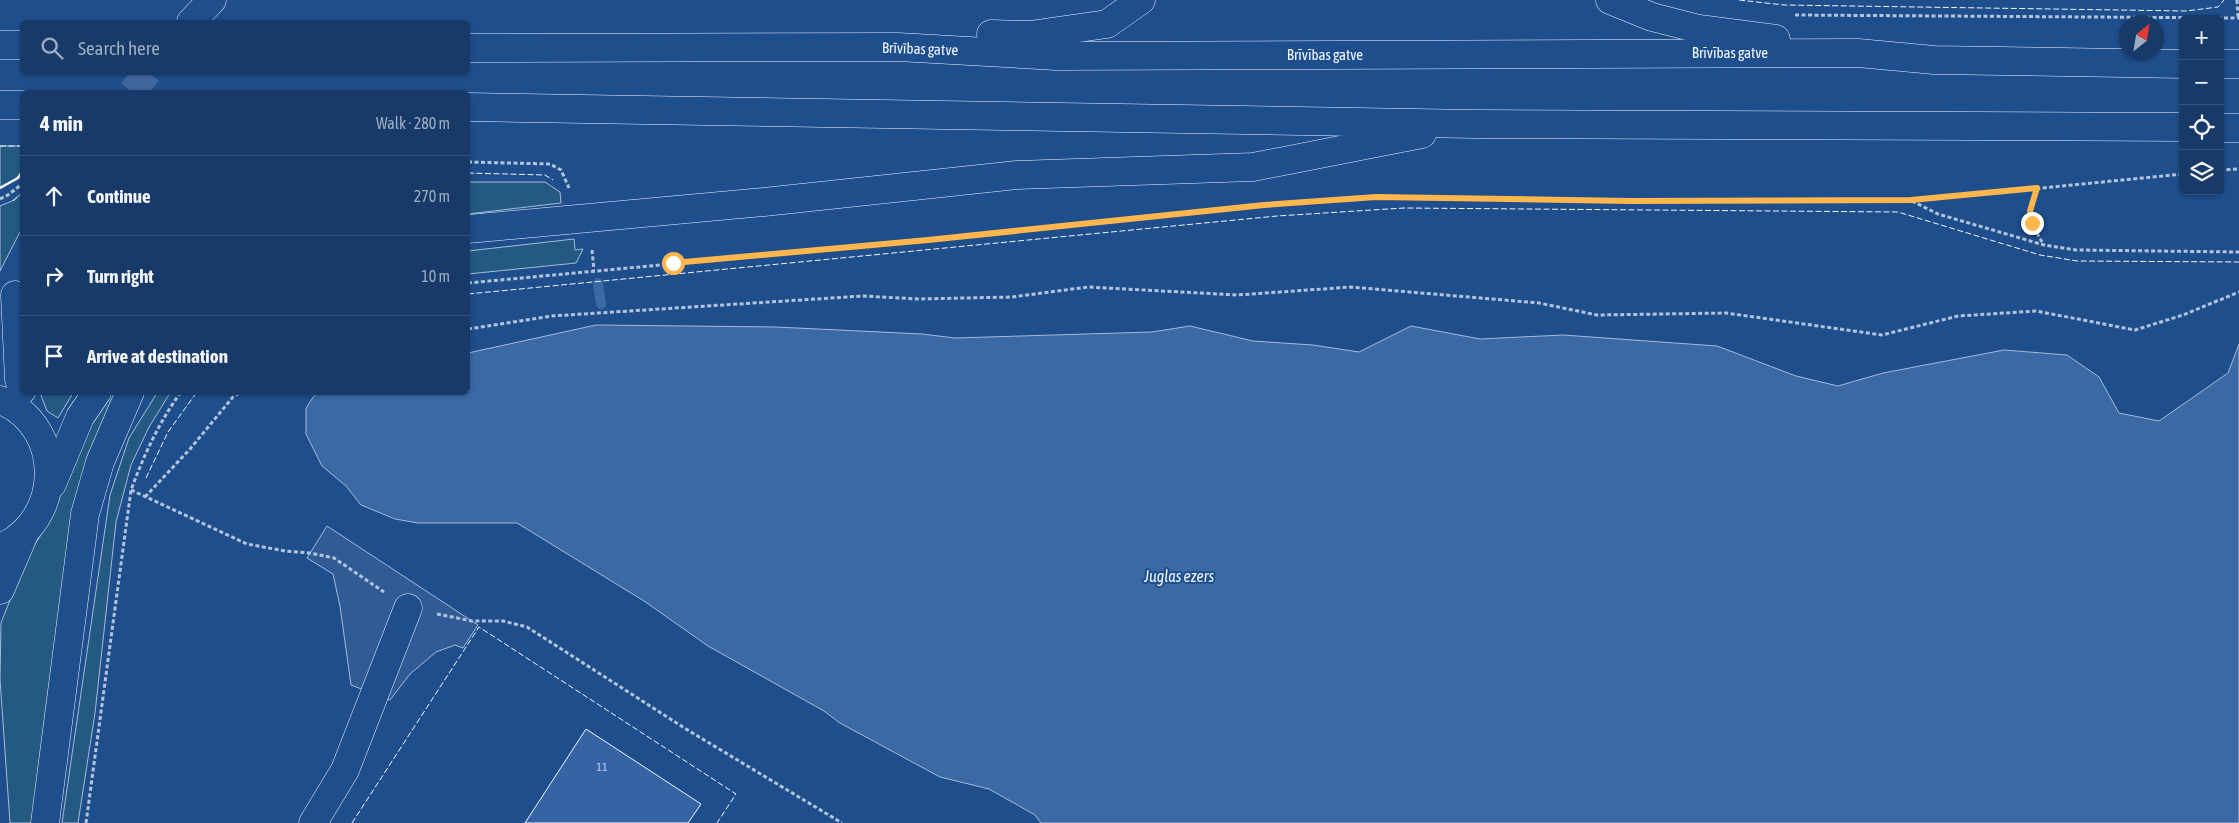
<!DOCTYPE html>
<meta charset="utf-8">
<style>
:root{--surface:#173a69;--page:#20416f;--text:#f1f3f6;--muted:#9eadc0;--line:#36547d}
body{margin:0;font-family:"Asap Condensed",sans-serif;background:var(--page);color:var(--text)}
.controls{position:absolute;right:15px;top:15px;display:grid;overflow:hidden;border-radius:8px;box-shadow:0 1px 4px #0004}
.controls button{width:45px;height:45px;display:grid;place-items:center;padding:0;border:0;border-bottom:1px solid var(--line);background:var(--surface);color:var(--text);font:25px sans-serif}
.compass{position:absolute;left:2119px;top:15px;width:45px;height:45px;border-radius:50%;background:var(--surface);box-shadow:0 1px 4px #0004;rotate:30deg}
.stop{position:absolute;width:15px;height:15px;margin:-11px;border:4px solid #ffb74d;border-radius:50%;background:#fff}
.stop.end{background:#ffb74d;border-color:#fff;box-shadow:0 1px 5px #0008}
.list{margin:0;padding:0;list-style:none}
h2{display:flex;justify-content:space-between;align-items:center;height:65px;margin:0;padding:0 20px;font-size:21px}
h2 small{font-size:16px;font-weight:400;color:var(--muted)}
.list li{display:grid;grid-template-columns:32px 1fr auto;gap:15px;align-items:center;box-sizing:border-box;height:80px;padding:0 20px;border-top:1px solid var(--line)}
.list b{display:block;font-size:19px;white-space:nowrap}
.list em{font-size:16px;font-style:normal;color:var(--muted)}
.icon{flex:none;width:28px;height:28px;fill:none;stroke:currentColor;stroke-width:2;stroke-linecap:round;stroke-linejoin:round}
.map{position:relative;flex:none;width:2239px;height:823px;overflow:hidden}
.search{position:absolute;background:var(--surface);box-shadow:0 1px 4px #0004;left:20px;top:20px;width:450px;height:55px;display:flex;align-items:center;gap:12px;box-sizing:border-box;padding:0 18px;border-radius:8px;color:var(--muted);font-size:19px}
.panel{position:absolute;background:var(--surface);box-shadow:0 1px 4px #0004;left:20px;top:90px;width:450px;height:305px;border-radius:8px}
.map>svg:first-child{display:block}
</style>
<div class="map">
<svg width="2239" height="823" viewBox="0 0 2239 823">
<rect width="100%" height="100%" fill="#1f4e8c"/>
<g fill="#245a82" stroke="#a8bbd7">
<path d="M0,146H22C22,175 25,174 0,188Z"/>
<polygon points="468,182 545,182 560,192 561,203 468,214"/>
<polygon points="22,193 22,228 0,271 0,206 12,201"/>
<polygon points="574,239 575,250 583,249 576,263 468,274 468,251"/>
<polygon points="40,393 73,393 58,418 47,411"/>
<polygon points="107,393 117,393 34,823 10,823 0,679 1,623 27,557 52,517 66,476"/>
<polygon points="157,393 170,393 149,427 131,465 116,522 95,713 78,823 62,823 110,495 129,438"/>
</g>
<polygon fill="#305b95" stroke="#a8bbd7" points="327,526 478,625 463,648 455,645 436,652 410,674 390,700 351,685 340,606 333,574 307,558"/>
<polygon fill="#3b69a3" stroke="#a8bbd7" points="596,325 776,327 922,334 955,338 1152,332 1190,326 1253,341 1313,345 1359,352 1411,326 1480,339 1563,335 1717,346 1796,376 1838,386 1883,373 2004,350 2067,355 2099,377 2119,413 2159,421 2228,373 2239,344 2239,823 1041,823 1035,815 989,789 940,777 840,723 824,711 708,646 644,601 517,523 418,523 395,519 361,505 346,486 322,466 306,434 306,408 316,393 468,392 468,353"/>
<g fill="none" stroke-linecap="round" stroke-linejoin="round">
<polyline stroke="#3b69a3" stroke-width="10" points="598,283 601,304"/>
</g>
<polygon fill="#3563a3" stroke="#f2f6ff" points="586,729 701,804 688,823 525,823"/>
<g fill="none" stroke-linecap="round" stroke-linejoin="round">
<polyline stroke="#3f679d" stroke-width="28" stroke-dasharray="28 14" stroke-linecap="butt" points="132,92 148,72"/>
<defs>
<polyline id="minor" points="313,823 345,770 408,608"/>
<g id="primary">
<polyline points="191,22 212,0"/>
<polyline points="15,295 19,379 22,390"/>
<path d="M0,400C66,426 64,521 0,548"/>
<polyline points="52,484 80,417 97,392"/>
<polyline points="0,590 25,532"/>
<polyline points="45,823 85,514 100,462 130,392"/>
</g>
<g id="trunk">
<polyline points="1610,0 1652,17 1699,29 1776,39"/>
<polyline points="991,34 1030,35 1107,24 1141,0"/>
<polyline points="0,45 22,45"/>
<polyline points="468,48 898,47 1056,56 1858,53 1934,60 2183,64"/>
<polyline points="2220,64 2239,64"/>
<polyline points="0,105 22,105"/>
<polyline points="468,107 1475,124 2183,127"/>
<polyline points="2220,128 2239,128"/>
<polyline points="468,229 764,202 1017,175 1253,167 1422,134"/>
</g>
</defs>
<use href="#minor" stroke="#f2f6ff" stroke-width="29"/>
<use href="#primary" stroke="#f2f6ff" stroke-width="29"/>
<use href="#trunk" stroke="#f2f6ff" stroke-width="29"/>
<g stroke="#b3c4dc" stroke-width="3" stroke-dasharray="4 2.5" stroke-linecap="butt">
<polyline points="2237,0 2238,18"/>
<polyline points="1795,15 2239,18"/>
<polyline points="468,162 550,164 561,170 569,188"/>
<polyline points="2220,170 2239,169"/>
<path d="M2037,189C2028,211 2031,225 2044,245"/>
<polyline points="0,199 8,195 22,184"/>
<polyline points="1912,201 1938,214 2044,245 2076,250 2239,252"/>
<polyline points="592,250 594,270"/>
<polyline points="468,283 928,240 1264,205 1376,197 1630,201 1911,201 2183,174"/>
<polyline points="468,329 552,316 863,296 918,299 1012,297 1088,287 1237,295 1351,287 1539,303 1597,315 1726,313 1882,335 1958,316 2036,311 2135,330 2183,315 2239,292"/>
<polyline points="131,490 247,544 285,551 310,553 334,558 384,592"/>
<polyline points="145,497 190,449 233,397 241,392"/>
<polyline points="437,614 472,621 503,621 527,627 686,729 842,823"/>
<path d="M86,823L131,490C144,455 159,422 181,392"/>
</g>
<use href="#minor" stroke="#1f4e8c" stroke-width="28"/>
<use href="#primary" stroke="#1f4e8c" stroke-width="28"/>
<use href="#trunk" stroke="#1f4e8c" stroke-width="28"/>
<g stroke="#f2f6ff" stroke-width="1" stroke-dasharray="6 2.5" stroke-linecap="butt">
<polyline points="1739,0 1784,5 2186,11 2218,7 2224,0"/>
<polyline points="0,146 22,146"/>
<polyline points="468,173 545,175 553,180"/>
<polyline points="13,201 22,193"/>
<polyline points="468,294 1277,216 1404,208 1898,212 2040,255 2077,261 2239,262"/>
<polyline points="146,478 168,432 197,392"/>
<polyline points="352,823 479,627 736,794 717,823"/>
</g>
<polyline stroke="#f2f6ff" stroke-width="2.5" points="0,188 18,178 22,172"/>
</g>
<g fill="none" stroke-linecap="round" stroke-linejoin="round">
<polyline stroke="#ffb74d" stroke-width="6" points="673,263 928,240 1264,205 1376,197 1630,201 1911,200 2037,188 2030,211 2032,223"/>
</g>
<g text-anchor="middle" stroke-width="4" stroke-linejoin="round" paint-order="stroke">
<g font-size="12" fill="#c3d1e8">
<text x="602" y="771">11</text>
</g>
<g font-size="15" fill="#f2f6ff" stroke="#1f4e8c">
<text transform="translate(920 49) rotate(2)" y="5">Brīvības gatve</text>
<text x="1730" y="58">Brīvības gatve</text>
<text x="1325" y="60">Brīvības gatve</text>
</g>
<g font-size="16" font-style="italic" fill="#f2f6ff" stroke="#1f4e8c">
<text x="1179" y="582">Juglas ezers</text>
</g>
</g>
</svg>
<div class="controls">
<button>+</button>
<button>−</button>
<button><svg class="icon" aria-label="locate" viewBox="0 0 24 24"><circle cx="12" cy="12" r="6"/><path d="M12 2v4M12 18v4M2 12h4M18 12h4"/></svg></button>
<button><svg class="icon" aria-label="layers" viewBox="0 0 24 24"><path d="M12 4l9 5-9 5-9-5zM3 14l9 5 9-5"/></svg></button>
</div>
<svg class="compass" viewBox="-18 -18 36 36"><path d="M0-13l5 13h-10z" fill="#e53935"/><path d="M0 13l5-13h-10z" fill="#9eadc0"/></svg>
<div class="stop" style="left:673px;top:263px"></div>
<div class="stop end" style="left:2032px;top:223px"></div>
<div class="search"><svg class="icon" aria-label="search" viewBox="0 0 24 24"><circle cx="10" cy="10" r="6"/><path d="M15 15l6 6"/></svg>Search here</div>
<section class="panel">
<h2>4 min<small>Walk · 280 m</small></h2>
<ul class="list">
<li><svg class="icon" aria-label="ahead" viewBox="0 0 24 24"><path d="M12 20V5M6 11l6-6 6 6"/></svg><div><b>Continue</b></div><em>270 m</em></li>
<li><svg class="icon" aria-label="right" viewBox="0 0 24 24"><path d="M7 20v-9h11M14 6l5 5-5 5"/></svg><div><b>Turn right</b></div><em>10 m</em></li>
<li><svg class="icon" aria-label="arrive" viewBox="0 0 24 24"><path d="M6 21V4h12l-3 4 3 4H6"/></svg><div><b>Arrive at destination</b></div></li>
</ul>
</section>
</div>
